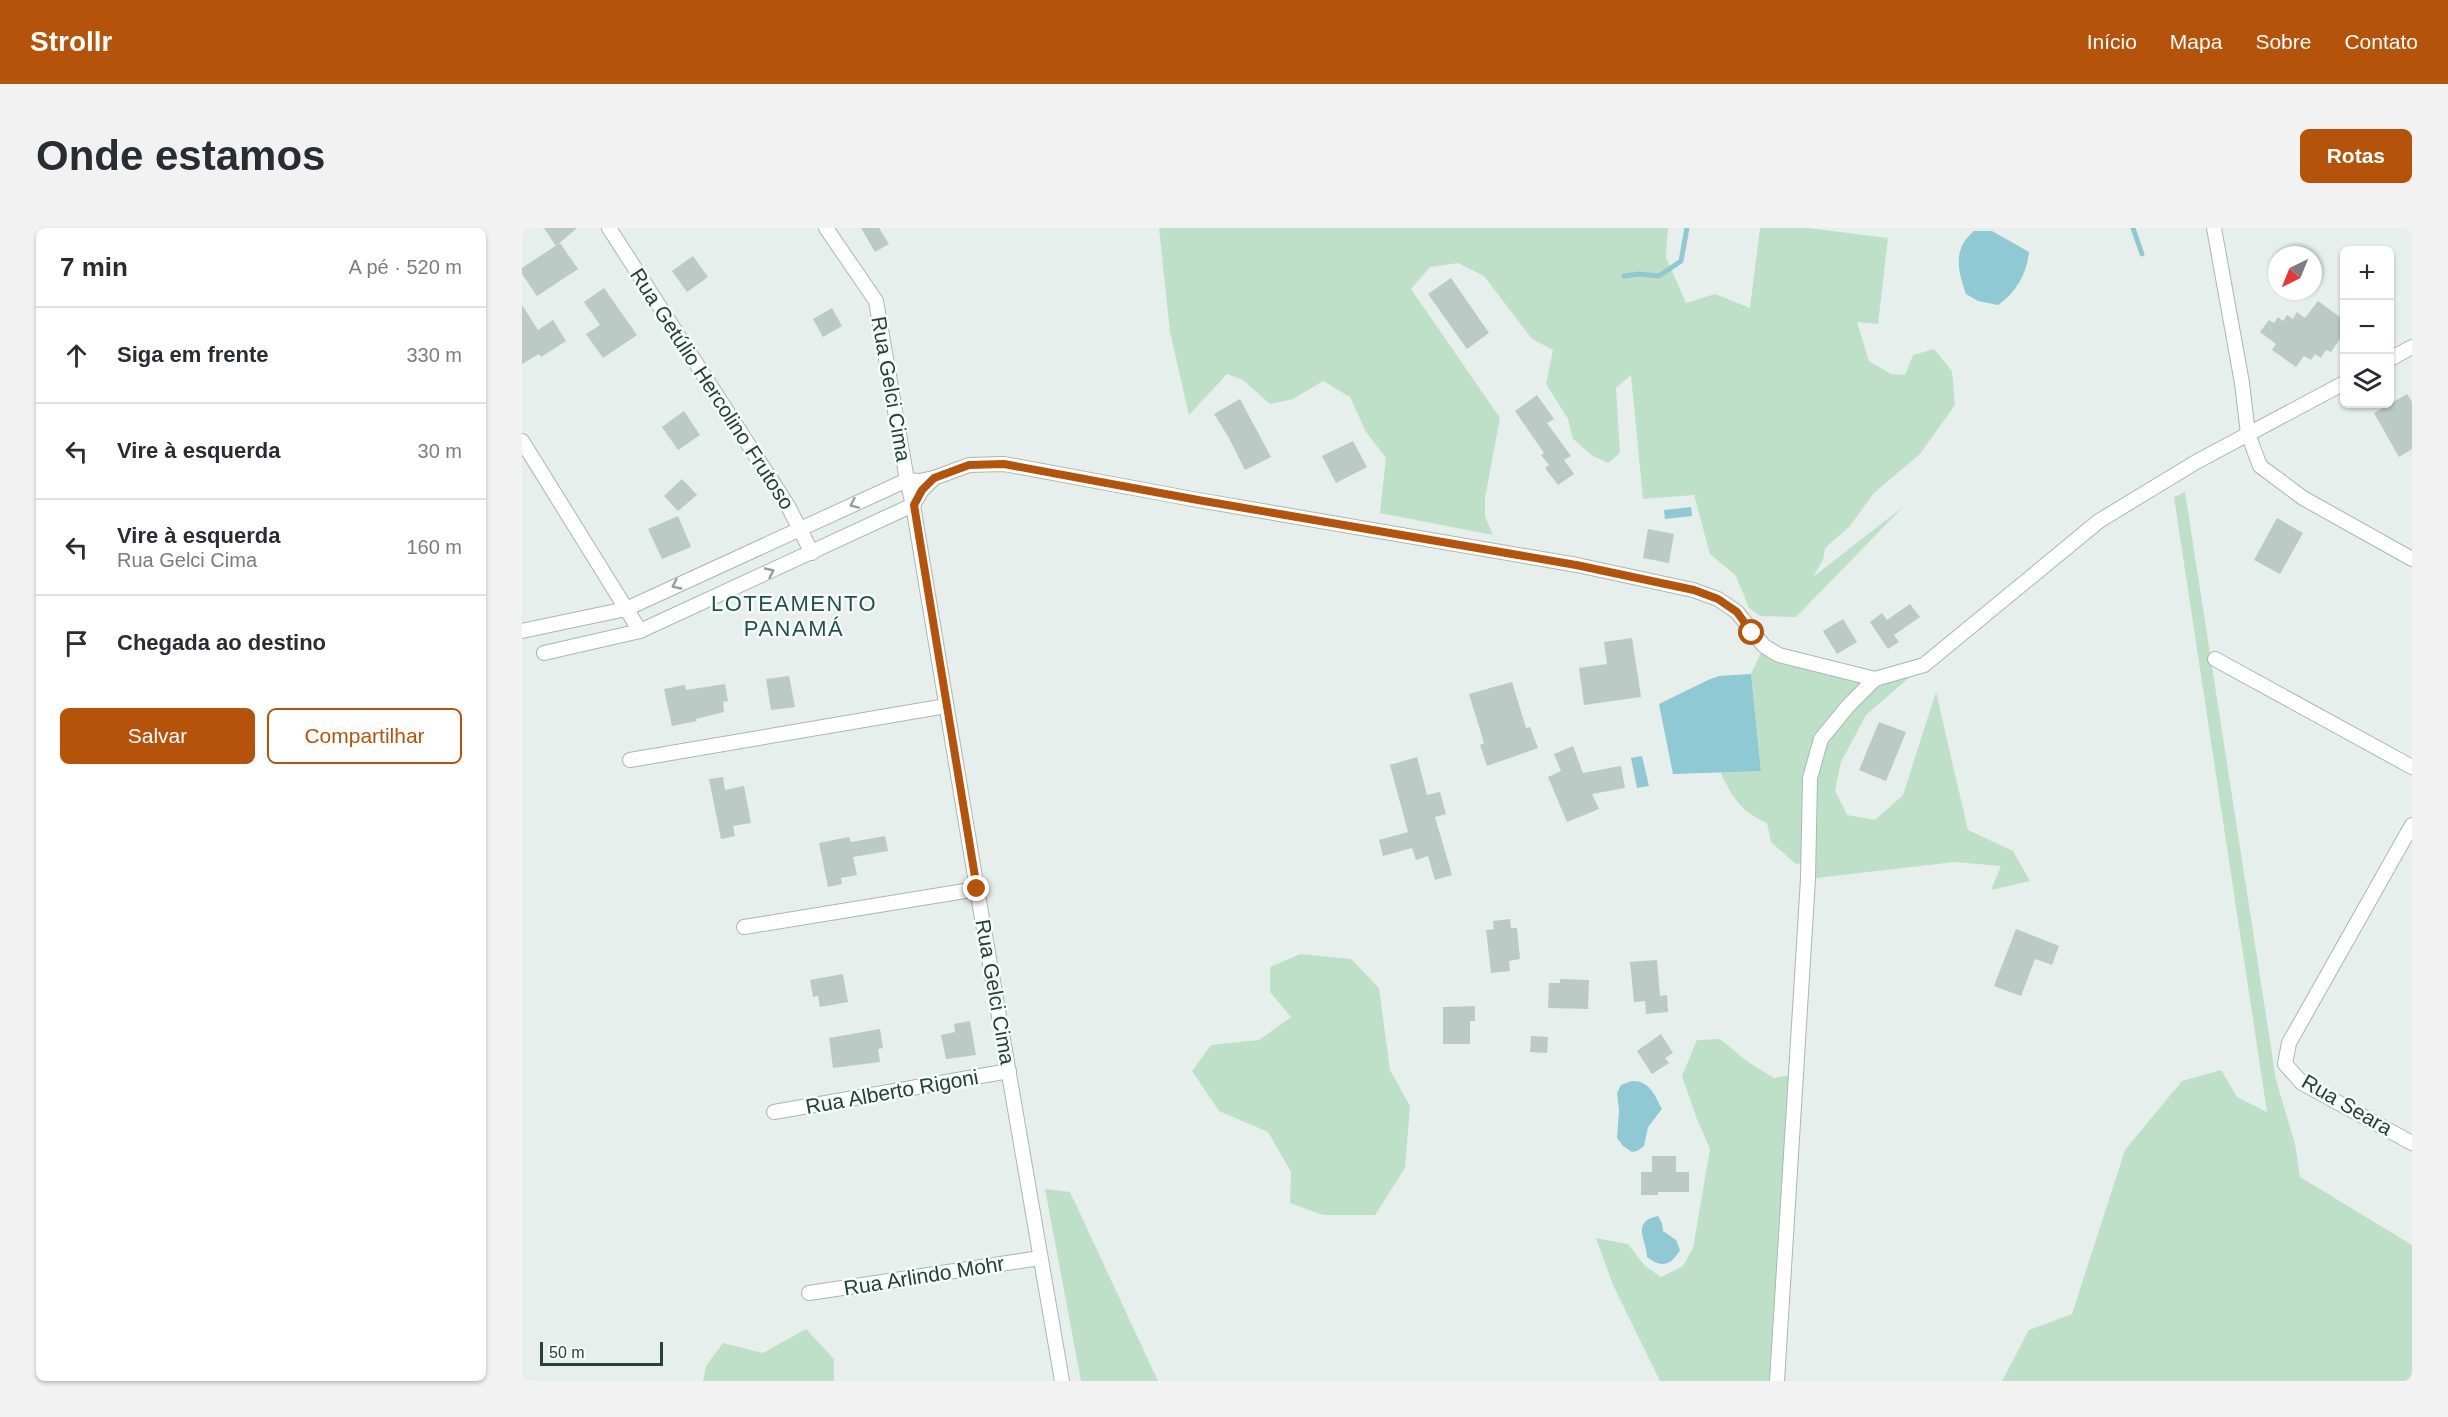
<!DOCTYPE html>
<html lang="pt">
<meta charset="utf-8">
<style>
:root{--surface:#fff;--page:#f2f2f3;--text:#2b2b33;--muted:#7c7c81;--line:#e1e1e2;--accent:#b45309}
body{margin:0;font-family:Arial,sans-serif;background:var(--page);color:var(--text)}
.controls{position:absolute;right:18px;top:18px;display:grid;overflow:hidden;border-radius:9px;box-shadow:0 2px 4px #0004}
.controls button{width:54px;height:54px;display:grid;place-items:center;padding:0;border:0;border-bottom:2px solid var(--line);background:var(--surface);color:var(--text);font:30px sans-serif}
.compass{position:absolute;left:1746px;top:18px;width:54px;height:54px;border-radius:50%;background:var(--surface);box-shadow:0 2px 4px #0004;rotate:223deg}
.scale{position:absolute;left:18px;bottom:15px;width:123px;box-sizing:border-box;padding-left:6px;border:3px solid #24423a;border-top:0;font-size:16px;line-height:21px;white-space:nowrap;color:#24423a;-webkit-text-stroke:4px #f7fbf9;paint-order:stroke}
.stop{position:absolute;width:18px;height:18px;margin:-14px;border:4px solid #b45309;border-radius:50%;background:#fff}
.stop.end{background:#b45309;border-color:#fff;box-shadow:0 2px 6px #0008}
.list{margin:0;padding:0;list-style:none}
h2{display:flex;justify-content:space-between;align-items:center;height:78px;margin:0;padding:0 24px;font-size:26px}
h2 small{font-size:20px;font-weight:400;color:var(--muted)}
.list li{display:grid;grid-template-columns:39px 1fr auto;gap:18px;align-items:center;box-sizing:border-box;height:96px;padding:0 24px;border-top:2px solid var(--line)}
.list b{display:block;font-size:22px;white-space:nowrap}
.list p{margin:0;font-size:20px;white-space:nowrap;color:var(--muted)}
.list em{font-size:20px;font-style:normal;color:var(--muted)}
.actions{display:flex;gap:12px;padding:18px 24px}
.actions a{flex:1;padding:14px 0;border:2px solid var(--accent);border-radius:9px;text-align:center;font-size:21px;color:var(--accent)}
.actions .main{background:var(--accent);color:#fff}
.icon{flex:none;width:33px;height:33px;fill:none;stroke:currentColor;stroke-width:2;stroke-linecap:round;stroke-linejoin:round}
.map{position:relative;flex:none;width:1890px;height:1153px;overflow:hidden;border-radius:9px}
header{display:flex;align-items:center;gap:36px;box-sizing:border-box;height:84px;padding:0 30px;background:var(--accent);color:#fff}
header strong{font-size:28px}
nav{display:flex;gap:33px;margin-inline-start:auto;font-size:21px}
.intro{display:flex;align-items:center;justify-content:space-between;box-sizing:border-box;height:144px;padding:0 36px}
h1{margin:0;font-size:42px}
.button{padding:15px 27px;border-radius:9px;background:var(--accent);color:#fff;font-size:21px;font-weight:700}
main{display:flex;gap:36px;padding:0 36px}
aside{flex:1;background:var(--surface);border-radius:9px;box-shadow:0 2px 4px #0004}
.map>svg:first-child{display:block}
</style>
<header>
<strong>Strollr</strong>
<nav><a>Início</a><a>Mapa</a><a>Sobre</a><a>Contato</a></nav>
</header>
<div class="intro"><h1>Onde estamos</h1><a class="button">Rotas</a></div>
<main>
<aside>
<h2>7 min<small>A pé · 520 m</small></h2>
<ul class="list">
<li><svg class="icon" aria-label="ahead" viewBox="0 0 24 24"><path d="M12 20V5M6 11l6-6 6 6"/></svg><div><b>Siga em frente</b></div><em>330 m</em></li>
<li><svg class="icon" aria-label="left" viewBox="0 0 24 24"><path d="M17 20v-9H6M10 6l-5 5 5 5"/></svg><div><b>Vire à esquerda</b></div><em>30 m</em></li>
<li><svg class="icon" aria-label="left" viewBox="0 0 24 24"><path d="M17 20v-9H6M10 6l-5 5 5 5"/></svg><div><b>Vire à esquerda</b><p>Rua Gelci Cima</p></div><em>160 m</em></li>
<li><svg class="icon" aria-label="arrive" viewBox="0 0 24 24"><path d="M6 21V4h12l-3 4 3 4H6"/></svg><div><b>Chegada ao destino</b></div></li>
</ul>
<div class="actions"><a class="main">Salvar</a><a>Compartilhar</a></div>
</aside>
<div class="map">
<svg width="1890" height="1153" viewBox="0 0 1890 1153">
<rect width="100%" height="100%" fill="#e6efeb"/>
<g fill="#bfe0c8">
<polygon points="637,0 1146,0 1144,29 1164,75 1193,66 1228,80 1238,0 1286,0 1366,10 1356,96 1335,94 1347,133 1369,146 1383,147 1391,127 1412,121 1430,143 1433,177 1398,226 1352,265 1327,299 1303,320 1301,332 1291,349 1381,279 1274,389 1238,388 1227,380 1214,348 1188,326 1172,267 1121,271 1109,147 1094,160 1098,225 1086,235 1071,228 1051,211 1046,191 1024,156 1031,122 1010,111 962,48 936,35 908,39 889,61 978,190 963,270 963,289 971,307 858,285 864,230 844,204 828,169 801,153 771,171 748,176 721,152 705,146 667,187 648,104"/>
<polygon points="1663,264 1754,852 1773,916 1778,949 1890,1017 1890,1153 1480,1153 1507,1102 1550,1086 1603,922 1660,853 1699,842 1715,869 1745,884 1652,269"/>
<path d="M1242,418L1353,451L1402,437L1344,487L1319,534L1313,562L1325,587L1353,592L1381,567L1414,464L1446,602L1491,623L1508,653L1469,662L1479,638L1433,634L1286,651V634L1274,636L1249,614L1245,595C1218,583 1210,569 1198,543L1239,542L1229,446Z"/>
<polygon points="778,726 829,731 857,760 868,842 888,878 883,940 853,987 801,987 768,975 769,944 746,904 697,883 670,843 689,817 737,812 769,789 748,764 748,739"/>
<polygon points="1198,811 1226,834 1252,850 1273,846 1255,1153 1138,1153 1091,1057 1074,1010 1106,1016 1123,1038 1139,1049 1161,1038 1171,1020 1188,921 1175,891 1160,848 1175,812"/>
<polygon points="523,961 548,964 636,1153 559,1153"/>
<polygon points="284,1101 312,1131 312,1153 181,1153 184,1138 201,1115 241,1125"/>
</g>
<g fill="#8ec9d4">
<path d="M1452,3H1470L1507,24C1505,45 1494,65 1476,77L1456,73L1444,66C1436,43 1430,21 1452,3Z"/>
<polygon points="1169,279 1170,288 1143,291 1142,282"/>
<polygon points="1229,446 1239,543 1151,546 1137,476 1186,452 1197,448"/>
<polygon points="1120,528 1127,558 1115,560 1109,530"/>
<path d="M1110,853C1128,853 1132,866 1140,881L1126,899L1122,918L1115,923L1110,924L1101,918L1095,910L1097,883L1095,865L1099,857Z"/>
<path d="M1136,988L1140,995L1141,1003L1154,1012L1158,1022C1149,1038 1139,1040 1125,1029C1125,1012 1108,994 1136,988Z"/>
</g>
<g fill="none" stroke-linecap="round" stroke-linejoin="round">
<g stroke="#8ec9d4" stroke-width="5">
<polyline points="1611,0 1620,26"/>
<polyline points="1102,48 1117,46 1137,48 1159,33 1165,0"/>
</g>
</g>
<g fill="#bbcac4">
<polygon points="22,0 55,0 34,18"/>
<polygon points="339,0 357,0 367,16 353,24"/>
<polygon points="38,15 56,41 15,68 0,46 0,40"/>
<polygon points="171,28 186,49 165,64 150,43"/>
<polygon points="929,50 967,105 945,121 906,66"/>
<polygon points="82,60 115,107 81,130 64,106 78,97 62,74"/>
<polygon points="1796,73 1822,92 1822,105 1809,124 1804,122 1799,130 1793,126 1789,132 1782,128 1774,139 1750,122 1754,116 1738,104 1747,92 1752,95 1756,89 1761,93 1765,87 1771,91 1775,84 1783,90"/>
<polygon points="0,77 16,102 31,92 44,113 19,129 17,126 0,136"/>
<polygon points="310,80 320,98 301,109 291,91"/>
<polygon points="1885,166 1890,174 1890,221 1877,229 1852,185"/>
<polygon points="1015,167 1032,191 1025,195 1049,228 1042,232 1052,246 1036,257 1023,240 1027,237 1019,227 1022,225 993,183"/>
<polygon points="718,171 749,229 723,242 707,210 692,186"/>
<polygon points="162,183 178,207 156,222 140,199"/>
<polygon points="831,213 845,239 814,255 800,228"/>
<polygon points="160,251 175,267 156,283 142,268"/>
<polygon points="156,288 169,319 140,331 126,301"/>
<polygon points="1755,290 1781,305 1758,346 1732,332"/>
<polygon points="1126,301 1152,306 1147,335 1121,330"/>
<polygon points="1388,376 1398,389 1372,407 1377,414 1366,421 1348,394 1360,385 1365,392"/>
<polygon points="1321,391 1335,414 1315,426 1301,403"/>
<polygon points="1110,410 1119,469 1062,477 1057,440 1085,436 1082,414"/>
<polygon points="267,448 273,479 249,482 244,451"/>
<polygon points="990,454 1004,500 1008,499 1016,520 965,538 958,517 962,515 947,466"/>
<polygon points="203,456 206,473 201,474 202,484 174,491 175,493 150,498 142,461 163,457 164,462"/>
<polygon points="1357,494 1384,504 1364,553 1337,542"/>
<polygon points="1051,518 1061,545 1099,538 1103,560 1070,566 1077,581 1045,594 1026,549 1039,543 1032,526"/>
<polygon points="895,529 905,567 918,564 924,586 913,589 930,647 913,652 906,628 894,632 890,620 861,628 857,612 886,604 868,537"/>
<polygon points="201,549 203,562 222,558 229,595 211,598 213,608 199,611 187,551"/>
<polygon points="363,608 366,623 331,629 335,647 319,650 320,656 306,659 297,615 327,609 329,614"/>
<polygon points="988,691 989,700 995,700 998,731 987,733 988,743 969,745 964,702 972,701 971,693"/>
<polygon points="1494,701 1537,718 1530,737 1513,731 1499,768 1472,758"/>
<polygon points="1135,732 1138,768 1145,767 1146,784 1124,786 1123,773 1112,774 1108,734"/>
<polygon points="321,746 326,774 298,779 296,768 291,769 288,752"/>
<polygon points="1038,751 1067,752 1066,781 1026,780 1027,755 1038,755"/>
<polygon points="953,778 953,793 948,793 948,816 921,816 921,779"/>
<polygon points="448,793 454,827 424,831 419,807 433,804 432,796"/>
<polygon points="358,801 361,820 356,821 358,834 311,840 307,810"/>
<polygon points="1139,806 1151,825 1143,830 1147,835 1130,846 1115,823"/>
<polygon points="1009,808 1026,809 1025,825 1008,824"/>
<polygon points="1130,928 1154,928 1154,944 1167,944 1167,964 1136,964 1136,967 1119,967 1119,944 1130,944"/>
</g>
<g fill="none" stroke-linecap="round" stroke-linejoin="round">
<defs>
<g id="minor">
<polyline points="87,0 266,278 290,325"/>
<polyline points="304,0 354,73 385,252 391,277 455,661 540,1153"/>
<polyline points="1692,0 1720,155 1726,206 1738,238 1781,270 1890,331"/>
<polyline points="1868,131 1890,119"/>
<polyline points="0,213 118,403"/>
<polyline points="0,403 104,381 385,252 397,253 412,250 447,237 482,236 676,272 1055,337 1171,362 1196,371 1215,384 1242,418 1257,427 1353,451"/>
<polyline points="22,425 118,403 391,277 400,262 412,250"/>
<polyline points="1693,431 1890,539"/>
<polyline points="108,532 424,478"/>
<polyline points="1890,597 1767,815 1763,836 1780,855 1890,915"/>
<polyline points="222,699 455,661"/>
<polyline points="252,884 487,843"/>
<polyline points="287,1065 518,1030"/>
<polyline points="1255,1153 1286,651 1288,550 1299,511 1326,478 1353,451 1402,437 1577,293 1674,234 1822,155"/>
</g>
</defs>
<use href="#minor" stroke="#a8b8b2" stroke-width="16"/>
<use href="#minor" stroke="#fff" stroke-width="14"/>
</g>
<defs><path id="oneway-chevron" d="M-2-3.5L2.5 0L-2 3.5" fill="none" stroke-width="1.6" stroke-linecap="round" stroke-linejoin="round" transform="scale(1.5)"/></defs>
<g stroke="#92a09c">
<use href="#oneway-chevron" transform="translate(332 276) rotate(156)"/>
<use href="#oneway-chevron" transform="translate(248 344) rotate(-25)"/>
<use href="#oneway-chevron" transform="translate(154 357) rotate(155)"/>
</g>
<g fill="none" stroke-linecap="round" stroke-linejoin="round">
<polyline stroke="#b45309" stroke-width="8" points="455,661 392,277 400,262 412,250 447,237 482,236 676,272 1054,337 1172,362 1196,371 1215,384 1230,405"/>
</g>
<g text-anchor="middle" stroke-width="5" stroke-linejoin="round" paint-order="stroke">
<g font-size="21" fill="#24423a" stroke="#f7fbf9">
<text transform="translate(190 161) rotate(57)" y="7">Rua Getúlio Hercolino Frutoso</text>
<text transform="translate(369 161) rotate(80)" y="7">Rua Gelci Cima</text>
<text transform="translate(473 764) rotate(80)" y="7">Rua Gelci Cima</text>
<text transform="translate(370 864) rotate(-10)" y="7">Rua Alberto Rigoni</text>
<text transform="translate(1825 877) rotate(30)" y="7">Rua Seara</text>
<text transform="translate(402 1048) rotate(-9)" y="7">Rua Arlindo Mohr</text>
</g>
<g font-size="22" letter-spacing="1.5" fill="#1f5548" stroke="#f7fbf9">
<text x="272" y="383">LOTEAMENTO<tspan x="272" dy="25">PANAMÁ</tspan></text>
</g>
</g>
</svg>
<div class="controls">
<button>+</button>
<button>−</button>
<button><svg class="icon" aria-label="layers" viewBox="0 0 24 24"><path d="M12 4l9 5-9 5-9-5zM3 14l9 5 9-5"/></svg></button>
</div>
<svg class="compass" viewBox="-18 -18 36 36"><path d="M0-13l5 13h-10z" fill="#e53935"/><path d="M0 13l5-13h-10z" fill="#7c7c81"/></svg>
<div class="scale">50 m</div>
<div class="stop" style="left:1230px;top:405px"></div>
<div class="stop end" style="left:455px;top:661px"></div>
</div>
</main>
